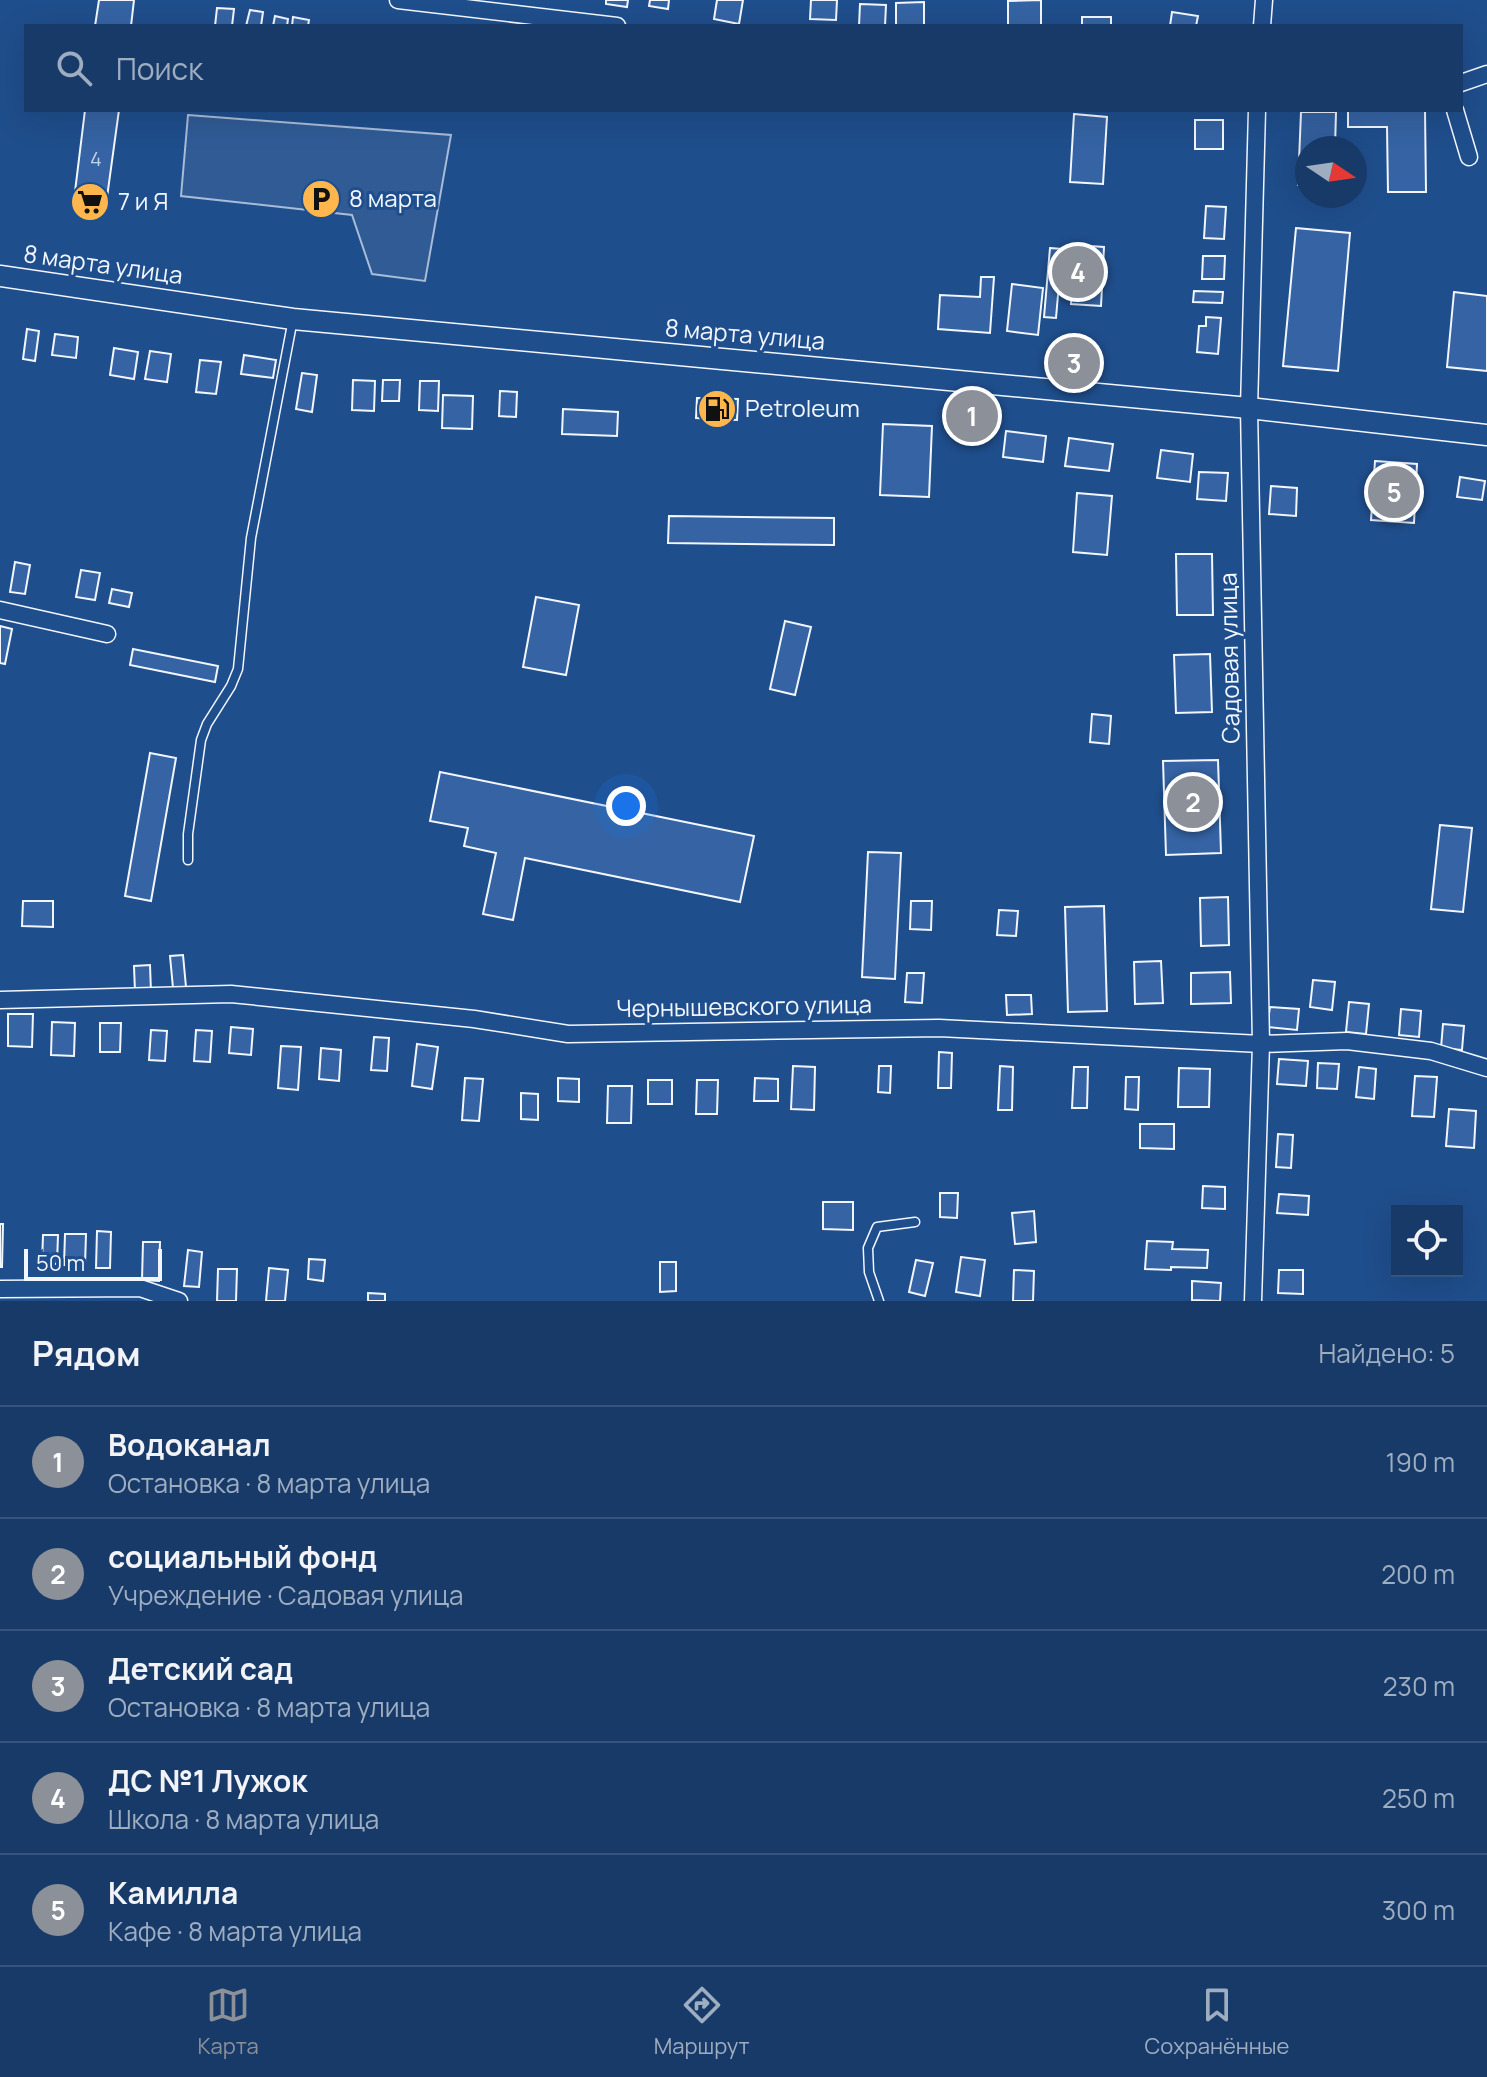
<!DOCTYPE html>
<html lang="ru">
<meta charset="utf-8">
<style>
:root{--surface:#173a69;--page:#244571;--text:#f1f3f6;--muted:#9eadc0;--line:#36547d;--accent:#8c9099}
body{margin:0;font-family:Manrope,sans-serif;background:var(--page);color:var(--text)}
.controls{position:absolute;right:24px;bottom:24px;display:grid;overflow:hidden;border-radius:0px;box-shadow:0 8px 32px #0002}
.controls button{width:72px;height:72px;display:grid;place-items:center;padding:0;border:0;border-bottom:2px solid var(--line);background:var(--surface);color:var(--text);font:40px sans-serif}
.compass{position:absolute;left:1295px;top:136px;width:72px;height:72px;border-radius:50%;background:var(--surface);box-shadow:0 8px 32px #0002;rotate:103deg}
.scale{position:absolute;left:24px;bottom:20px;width:138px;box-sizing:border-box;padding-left:8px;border:4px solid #f2f6ff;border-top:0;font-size:22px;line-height:28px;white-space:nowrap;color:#f2f6ff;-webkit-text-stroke:6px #1f4e8c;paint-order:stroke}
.you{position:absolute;left:626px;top:806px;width:28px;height:28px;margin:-20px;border:6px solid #fff;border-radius:50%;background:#1a73e8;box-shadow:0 0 0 12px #1a73e833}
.badge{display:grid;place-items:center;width:52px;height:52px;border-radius:50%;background:var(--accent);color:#fff;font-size:26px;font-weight:700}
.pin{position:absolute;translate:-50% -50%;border:4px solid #fff;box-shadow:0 2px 8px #0006}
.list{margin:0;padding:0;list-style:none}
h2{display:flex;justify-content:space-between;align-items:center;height:104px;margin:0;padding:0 32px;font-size:34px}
h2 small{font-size:26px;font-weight:400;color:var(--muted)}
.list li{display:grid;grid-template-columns:52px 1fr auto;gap:24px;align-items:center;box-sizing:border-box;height:112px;padding:0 32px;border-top:2px solid var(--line)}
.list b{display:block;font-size:30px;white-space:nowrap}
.list p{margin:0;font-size:26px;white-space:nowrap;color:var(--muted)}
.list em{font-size:26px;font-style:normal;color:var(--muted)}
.icon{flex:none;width:44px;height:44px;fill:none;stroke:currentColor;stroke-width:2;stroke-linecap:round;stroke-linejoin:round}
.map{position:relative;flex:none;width:1487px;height:1301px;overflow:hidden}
.search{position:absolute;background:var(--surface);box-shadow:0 8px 32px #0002;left:24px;right:24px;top:24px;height:88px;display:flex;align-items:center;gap:20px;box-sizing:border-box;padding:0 28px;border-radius:0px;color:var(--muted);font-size:30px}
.sheet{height:664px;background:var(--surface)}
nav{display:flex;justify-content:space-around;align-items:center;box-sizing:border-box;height:112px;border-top:2px solid var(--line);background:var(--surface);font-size:22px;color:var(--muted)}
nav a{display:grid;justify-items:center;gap:4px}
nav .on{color:var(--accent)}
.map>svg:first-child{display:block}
</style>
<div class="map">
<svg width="1487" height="1301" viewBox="0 0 1487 1301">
<rect width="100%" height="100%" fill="#1f4e8c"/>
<polygon fill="#305b95" stroke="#a8bbd7" stroke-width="2" points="188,115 451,135 425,281 372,274 352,215 181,196"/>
<g fill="#3563a3" stroke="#f2f6ff" stroke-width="2">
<polygon points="99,0 134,0 131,26 95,26"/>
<polygon points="606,0 628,0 627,7 606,4"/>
<polygon points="650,0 669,0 668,9 649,6"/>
<polygon points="717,0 743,0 739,24 714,19"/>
<polygon points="811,0 837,0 836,20 810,19"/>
<polygon points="1041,0 1041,26 1008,26 1008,1"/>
<polygon points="924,2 924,26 896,26 896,3"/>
<polygon points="860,4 886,5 885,26 859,26"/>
<polygon points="217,8 234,9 232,26 215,26"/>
<polygon points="250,10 263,12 261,26 246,26"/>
<polygon points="1172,12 1198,16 1196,26 1170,26"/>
<polygon points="275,16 288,19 287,26 273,26"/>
<polygon points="293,17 309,20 308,26 292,26"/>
<rect x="1082" y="17" width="29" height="9"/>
<polygon points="85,110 119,110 105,212 73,208"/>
<polygon points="1348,110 1425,110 1426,192 1388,192 1387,127 1348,127"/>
<polygon points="1301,112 1336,112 1335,148 1307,148 1307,186 1298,185"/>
<polygon points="1074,114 1107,117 1103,184 1070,182"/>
<rect x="1195" y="120" width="28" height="29"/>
<polygon points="1206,206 1226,207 1224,239 1204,238"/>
<polygon points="1296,228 1350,233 1338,371 1283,366"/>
<polygon points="1075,245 1104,247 1101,306 1071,304"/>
<polygon points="1050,248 1062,249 1056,318 1044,317"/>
<polygon points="1203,256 1225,256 1224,279 1202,279"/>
<polygon points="981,277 994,277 990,333 938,329 940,295 980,297"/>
<polygon points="1012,284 1043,288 1038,335 1007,331"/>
<polygon points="1194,291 1223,292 1222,303 1193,302"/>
<polygon points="1454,292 1487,296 1487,371 1447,367"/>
<polygon points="1206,317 1221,318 1218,354 1197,352 1199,326 1206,326"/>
<polygon points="27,329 39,331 35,361 23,359"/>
<polygon points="55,334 78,337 76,358 52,355"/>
<polygon points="114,348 138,352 134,379 110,375"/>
<polygon points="150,351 171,354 167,382 145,379"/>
<polygon points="244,355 276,360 273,378 241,374"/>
<polygon points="200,360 221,362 216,394 196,392"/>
<polygon points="302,373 317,375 312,412 296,409"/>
<polygon points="353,380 375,381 374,411 352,410"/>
<polygon points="383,380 400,380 399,401 382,401"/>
<polygon points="420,381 439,381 438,411 419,410"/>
<polygon points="500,391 517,392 516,417 499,416"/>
<polygon points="443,395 473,396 472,429 442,428"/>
<polygon points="697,398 738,399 737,420 696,418"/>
<polygon points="563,409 618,412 617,436 562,434"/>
<polygon points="883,424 932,426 929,497 880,495"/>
<polygon points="1006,431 1046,436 1043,462 1003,457"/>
<polygon points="1069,438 1113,444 1109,471 1065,466"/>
<polygon points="1161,450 1193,454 1190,482 1157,478"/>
<polygon points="1375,461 1417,464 1414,523 1371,520"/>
<polygon points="1199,472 1228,473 1226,501 1197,499"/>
<polygon points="1460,477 1485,481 1482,500 1457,497"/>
<polygon points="1271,486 1297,488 1296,516 1269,514"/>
<polygon points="1077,493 1112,496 1107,555 1073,552"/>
<polygon points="669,516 834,518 834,545 668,543"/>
<polygon points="1176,554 1212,554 1213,615 1177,615"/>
<polygon points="15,562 30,565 25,594 10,592"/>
<polygon points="81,570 100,573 95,600 76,597"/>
<polygon points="112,589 132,593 129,607 109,603"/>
<polygon points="536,597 579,605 566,675 523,667"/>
<polygon points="785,621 811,627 795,695 770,689"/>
<polygon points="0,626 12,629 5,664 0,663"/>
<polygon points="133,649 218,666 215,682 130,665"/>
<polygon points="1210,654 1212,712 1176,713 1174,655"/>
<polygon points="1092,714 1111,716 1109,744 1090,742"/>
<polygon points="150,753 176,758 151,901 125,896"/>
<polygon points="1218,760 1221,853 1166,855 1163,761"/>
<polygon points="440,772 754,836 740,902 525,858 513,920 483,914 496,853 464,846 468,828 430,821"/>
<polygon points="1440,825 1472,828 1463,912 1431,909"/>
<polygon points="868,852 901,853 895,979 862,977"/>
<polygon points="1228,897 1229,945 1201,946 1200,898"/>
<polygon points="23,901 53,901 53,927 22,926"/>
<polygon points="911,901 932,901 931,930 910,929"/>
<polygon points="1104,906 1107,1011 1068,1012 1065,907"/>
<polygon points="999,910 1018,911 1016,936 997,935"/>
<polygon points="183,955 186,987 173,988 170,956"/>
<polygon points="1161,961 1163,1003 1135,1004 1134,962"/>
<polygon points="150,965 151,992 135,992 134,966"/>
<polygon points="1230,972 1231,1003 1191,1004 1191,973"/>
<polygon points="907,973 924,973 922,1003 905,1002"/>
<polygon points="1313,980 1335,982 1332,1010 1310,1007"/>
<polygon points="1006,995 1031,995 1032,1014 1007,1015"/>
<polygon points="1349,1002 1369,1004 1366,1034 1346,1032"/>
<polygon points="1270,1007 1299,1009 1297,1030 1267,1027"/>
<polygon points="1401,1009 1421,1011 1419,1037 1399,1035"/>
<polygon points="8,1014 33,1014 32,1047 8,1046"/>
<polygon points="52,1022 75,1023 74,1056 51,1055"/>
<polygon points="100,1023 121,1023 120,1052 100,1052"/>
<polygon points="1443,1024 1464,1026 1462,1050 1441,1048"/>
<polygon points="231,1027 253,1029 251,1055 229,1053"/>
<polygon points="151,1030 167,1031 165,1061 149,1060"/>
<polygon points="196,1030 212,1031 210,1062 194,1061"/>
<polygon points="374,1037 389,1038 387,1071 371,1070"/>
<polygon points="417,1044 438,1047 432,1089 412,1086"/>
<polygon points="281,1046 301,1047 298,1090 278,1088"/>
<polygon points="321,1048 341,1050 339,1081 319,1079"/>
<polygon points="939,1052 952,1053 951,1088 938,1088"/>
<polygon points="1279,1059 1308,1061 1306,1086 1277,1084"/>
<polygon points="1318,1063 1339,1064 1337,1089 1317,1088"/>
<polygon points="793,1066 815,1067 814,1110 791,1109"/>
<polygon points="879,1066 891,1066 890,1093 878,1092"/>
<polygon points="1000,1066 1013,1067 1012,1110 998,1110"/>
<polygon points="1074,1067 1088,1067 1087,1108 1072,1108"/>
<polygon points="1359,1067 1376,1069 1374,1099 1356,1097"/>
<polygon points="1179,1068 1210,1069 1209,1107 1178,1107"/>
<polygon points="1415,1076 1437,1077 1434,1117 1412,1116"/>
<polygon points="1126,1077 1139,1077 1138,1110 1125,1109"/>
<polygon points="465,1078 483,1079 479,1121 462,1120"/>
<polygon points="558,1078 579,1079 579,1102 558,1101"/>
<polygon points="755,1078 778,1079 778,1101 754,1101"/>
<rect x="648" y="1080" width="24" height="24"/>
<polygon points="697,1080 718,1080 717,1114 696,1114"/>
<polygon points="608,1086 632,1086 631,1123 607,1123"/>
<polygon points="521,1093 538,1094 538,1120 521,1119"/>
<polygon points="1449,1109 1476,1111 1474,1148 1446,1146"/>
<polygon points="1140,1124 1174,1124 1174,1149 1140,1148"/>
<polygon points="1278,1134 1293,1135 1291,1168 1276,1167"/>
<polygon points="1203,1186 1225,1187 1225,1209 1202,1208"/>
<polygon points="940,1193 958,1193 957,1218 940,1217"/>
<polygon points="1279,1194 1309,1196 1308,1215 1277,1213"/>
<polygon points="823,1202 853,1202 853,1230 823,1229"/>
<polygon points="1034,1211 1036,1242 1015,1244 1012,1213"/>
<polygon points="0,1224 3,1224 2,1267 0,1267"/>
<polygon points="97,1231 111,1232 110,1268 96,1268"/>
<polygon points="65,1234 86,1234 85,1266 64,1265"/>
<polygon points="43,1235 58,1235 57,1264 42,1263"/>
<polygon points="1147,1241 1173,1242 1172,1249 1208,1250 1207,1268 1171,1267 1171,1270 1145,1269"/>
<polygon points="143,1242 160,1242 159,1281 142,1280"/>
<polygon points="188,1250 202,1252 199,1287 184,1286"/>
<polygon points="961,1257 985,1260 980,1296 956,1292"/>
<polygon points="309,1259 325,1260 323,1281 308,1279"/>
<polygon points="916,1260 933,1263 925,1296 909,1292"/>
<polygon points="660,1262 676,1262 676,1291 660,1292"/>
<polygon points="269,1268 288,1270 285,1301 266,1301"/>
<polygon points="218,1269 237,1269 236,1301 217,1301"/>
<polygon points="1014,1270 1034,1271 1033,1301 1013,1301"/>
<polygon points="1279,1270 1303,1270 1303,1294 1278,1293"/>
<polygon points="1192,1281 1221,1283 1220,1301 1192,1300"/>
<polygon points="368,1293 385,1294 385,1301 368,1301"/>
</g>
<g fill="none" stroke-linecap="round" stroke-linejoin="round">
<defs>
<g id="service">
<polyline points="188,860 188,834 201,740 207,724 231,686 238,669 251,538 293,319"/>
<polyline points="879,1301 869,1272 868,1248 877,1227 915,1222"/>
</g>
<g id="minor">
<polyline points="398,0 617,26"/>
<polyline points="1262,26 1264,0"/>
<polyline points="1461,83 1487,74"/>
<polyline points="1455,110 1469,157"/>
<polyline points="0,610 107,634"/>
<polyline points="0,1000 231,994 474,1019 568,1034 939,1028 1261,1044 1347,1041 1431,1051 1487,1068"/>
<polyline points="0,1289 140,1288 179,1301"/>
<polyline points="1253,1301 1261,1044 1249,408 1257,110"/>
</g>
<polyline id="tertiary" points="0,276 293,319 1249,408 1487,435"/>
</defs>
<use href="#service" stroke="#f2f6ff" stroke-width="11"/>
<use href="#minor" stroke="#f2f6ff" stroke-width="19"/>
<use href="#tertiary" stroke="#f2f6ff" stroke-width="23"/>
<use href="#service" stroke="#1f4e8c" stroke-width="8"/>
<use href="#minor" stroke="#1f4e8c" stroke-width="16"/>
<use href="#tertiary" stroke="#1f4e8c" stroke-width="20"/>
</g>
<defs>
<symbol id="parking-disc" viewBox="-11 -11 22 22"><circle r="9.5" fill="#ffb74d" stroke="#1f4e8c"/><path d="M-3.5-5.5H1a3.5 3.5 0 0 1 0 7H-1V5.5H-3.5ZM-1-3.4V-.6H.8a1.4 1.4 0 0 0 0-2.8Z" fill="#111"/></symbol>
<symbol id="supermarket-disc" viewBox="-11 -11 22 22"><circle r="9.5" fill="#ffb74d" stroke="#1f4e8c"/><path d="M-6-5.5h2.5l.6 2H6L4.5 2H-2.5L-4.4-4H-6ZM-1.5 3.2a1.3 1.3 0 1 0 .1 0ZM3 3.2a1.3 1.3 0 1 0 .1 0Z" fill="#111"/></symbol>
<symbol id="fuel-disc" viewBox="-11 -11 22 22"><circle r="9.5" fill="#ffb74d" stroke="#1f4e8c"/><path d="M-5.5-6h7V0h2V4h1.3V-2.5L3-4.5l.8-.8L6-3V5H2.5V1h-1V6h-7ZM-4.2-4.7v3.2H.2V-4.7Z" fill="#111"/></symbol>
</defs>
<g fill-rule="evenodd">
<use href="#parking-disc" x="299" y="177" width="44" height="44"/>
<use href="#supermarket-disc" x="68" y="180" width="44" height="44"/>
<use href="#fuel-disc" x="695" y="387" width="44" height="44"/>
</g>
<g text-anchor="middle" stroke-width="6" stroke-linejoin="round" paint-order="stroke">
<g font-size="20" fill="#c3d1e8">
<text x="96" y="166">4</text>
</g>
<g font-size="24" fill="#f2f6ff" stroke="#1f4e8c" text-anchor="start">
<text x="349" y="207">8 марта</text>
<text x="118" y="210">7 и Я</text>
<text x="745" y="417">Petroleum</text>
</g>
<g font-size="24" fill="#f2f6ff" stroke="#1f4e8c">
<text transform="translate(103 265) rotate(8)" y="8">8 марта улица</text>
<text transform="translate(745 335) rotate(5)" y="8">8 марта улица</text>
<text transform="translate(1230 658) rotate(-91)" y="8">Садовая улица</text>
<text transform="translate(744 1007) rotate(-1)" y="8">Чернышевского улица</text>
</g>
</g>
</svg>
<div class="controls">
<button><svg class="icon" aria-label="locate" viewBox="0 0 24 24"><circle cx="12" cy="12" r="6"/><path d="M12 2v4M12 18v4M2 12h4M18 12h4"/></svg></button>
</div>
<svg class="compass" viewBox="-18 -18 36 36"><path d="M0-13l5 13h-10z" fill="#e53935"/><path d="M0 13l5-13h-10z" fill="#9eadc0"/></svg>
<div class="scale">50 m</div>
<div class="you"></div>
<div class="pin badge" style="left:972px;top:416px">1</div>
<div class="pin badge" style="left:1193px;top:802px">2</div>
<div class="pin badge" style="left:1074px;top:363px">3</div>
<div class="pin badge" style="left:1078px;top:272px">4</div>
<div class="pin badge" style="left:1394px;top:492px">5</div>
<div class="search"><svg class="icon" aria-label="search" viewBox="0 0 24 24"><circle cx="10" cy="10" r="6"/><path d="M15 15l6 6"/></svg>Поиск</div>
</div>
<section class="sheet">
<h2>Рядом<small>Найдено: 5</small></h2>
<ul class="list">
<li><span class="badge">1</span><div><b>Водоканал</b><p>Остановка · 8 марта улица</p></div><em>190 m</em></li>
<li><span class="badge">2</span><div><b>социальный фонд</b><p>Учреждение · Садовая улица</p></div><em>200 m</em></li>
<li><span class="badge">3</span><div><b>Детский сад</b><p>Остановка · 8 марта улица</p></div><em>230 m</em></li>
<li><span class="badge">4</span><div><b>ДС №1 Лужок</b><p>Школа · 8 марта улица</p></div><em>250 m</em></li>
<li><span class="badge">5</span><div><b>Камилла</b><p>Кафе · 8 марта улица</p></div><em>300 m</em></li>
</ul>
</section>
<nav>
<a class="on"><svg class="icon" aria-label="map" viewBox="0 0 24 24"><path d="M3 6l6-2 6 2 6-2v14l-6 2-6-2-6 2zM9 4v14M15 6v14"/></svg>Карта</a>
<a><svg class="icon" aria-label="directions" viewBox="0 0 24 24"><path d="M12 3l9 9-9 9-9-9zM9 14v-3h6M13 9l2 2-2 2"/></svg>Маршрут</a>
<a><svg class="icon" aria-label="saved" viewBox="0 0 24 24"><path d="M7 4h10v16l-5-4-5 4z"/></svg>Сохранённые</a>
</nav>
